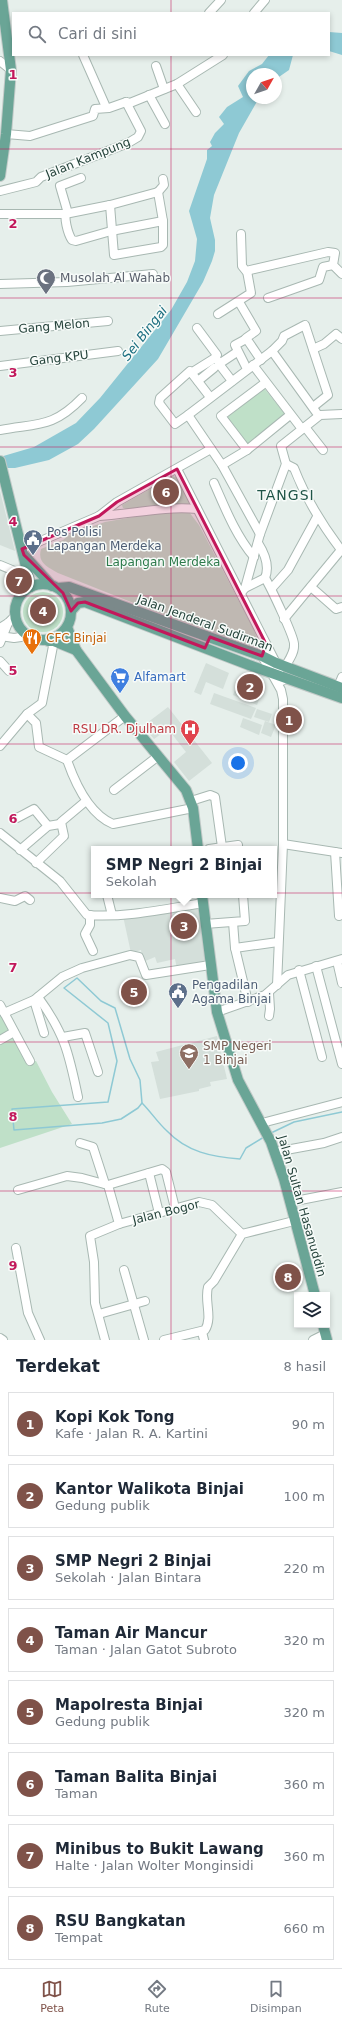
<!DOCTYPE html>
<html lang="id">
<meta charset="utf-8">
<style>
:root{--surface:#fff;--page:#f2f2f3;--text:#1f2937;--muted:#747a83;--line:#e0e1e3;--accent:#7f5249}
body{margin:0;font-family:"DejaVu Sans",sans-serif;background:var(--page);color:var(--text)}
.controls{position:absolute;right:12px;bottom:12px;display:grid;overflow:hidden;border-radius:0px;box-shadow:0 2px 6px #0003}
.controls button{width:36px;height:36px;display:grid;place-items:center;padding:0;border:0;border-bottom:1px solid var(--line);background:var(--surface);color:var(--text);font:20px sans-serif}
.compass{position:absolute;left:246px;top:68px;width:36px;height:36px;border-radius:50%;background:var(--surface);box-shadow:0 2px 6px #0003;rotate:50deg}
.you{position:absolute;left:238px;top:763px;width:14px;height:14px;margin:-10px;border:3px solid #fff;border-radius:50%;background:#1a73e8;box-shadow:0 0 0 6px #1a73e833}
.badge{display:grid;place-items:center;width:26px;height:26px;border-radius:50%;background:var(--accent);color:#fff;font-size:13px;font-weight:700}
.pin{position:absolute;translate:-50% -50%;border:2px solid #fff;box-shadow:0 1px 4px #0006}
.popup{position:absolute;left:91px;top:846px;width:186px;height:52px;box-sizing:border-box;display:grid;place-content:center;border-radius:0px;background:var(--surface);filter:drop-shadow(0 1px 3px #0005);font-size:13px;white-space:nowrap;color:var(--muted)}
.popup b{font-size:15px;color:var(--text)}
.popup::after{content:'';position:absolute;left:50%;top:100%;margin-left:-8px;border:8px solid transparent;border-top-color:var(--surface)}
.list{margin:0;padding:0;list-style:none}
h2{display:flex;justify-content:space-between;align-items:center;height:52px;margin:0;padding:0 16px;font-size:17px}
h2 small{font-size:13px;font-weight:400;color:var(--muted)}
.list li{display:grid;grid-template-columns:26px 1fr auto;gap:12px;align-items:center;box-sizing:border-box;height:64px;margin:0 8px 8px;padding:0 8px;border:1px solid var(--line);border-radius:0px}
.list b{display:block;font-size:15px;white-space:nowrap}
.list p{margin:0;font-size:13px;white-space:nowrap;color:var(--muted)}
.list em{font-size:13px;font-style:normal;color:var(--muted)}
.icon{flex:none;width:22px;height:22px;fill:none;stroke:currentColor;stroke-width:2;stroke-linecap:round;stroke-linejoin:round}
.map{position:relative;flex:none;width:342px;height:1340px;overflow:hidden}
.search{position:absolute;background:var(--surface);box-shadow:0 2px 6px #0003;left:12px;right:12px;top:12px;height:44px;display:flex;align-items:center;gap:10px;box-sizing:border-box;padding:0 14px;border-radius:0px;color:var(--muted);font-size:15px}
.sheet{height:628px;background:var(--surface)}
nav{display:flex;justify-content:space-around;align-items:center;box-sizing:border-box;height:56px;border-top:1px solid var(--line);background:var(--surface);font-size:11px;color:var(--muted)}
nav a{display:grid;justify-items:center;gap:2px}
nav .on{color:var(--accent)}
.map>svg:first-child{display:block}
</style>
<div class="map">
<svg width="342" height="1340" viewBox="0 0 342 1340">
<rect width="100%" height="100%" fill="#e6efeb"/>
<g fill="#d4dfda">
<polygon points="0,491 15,551 0,545"/>
<polygon points="206,663 229,673 223,689 206,682 201,695 194,692"/>
<polygon points="250,674 257,676 255,683 264,686 257,705 233,695 240,677 248,680"/>
<polygon points="214,693 256,708 251,719 210,704"/>
<polygon points="168,707 212,763 189,781 174,762 186,752 168,729 154,739 143,726"/>
<polygon points="257,709 272,714 269,722 254,717"/>
<polygon points="243,718 262,725 259,735 240,727"/>
<polygon points="265,721 276,725 271,737 261,733"/>
<polygon points="198,906 205,964 177,969 175,959 157,963 155,957 143,962 141,950 131,953 123,916 165,910 167,919 165,909"/>
<polygon points="217,1036 227,1079 210,1082 211,1086 199,1089 199,1091 160,1099 151,1062 159,1061 156,1052"/>
</g>
<g fill="#bfe0c8">
<polygon points="264,388 285,414 247,447 225,419"/>
<polygon points="173,476 179,478 192,504 192,508 130,510 123,508 122,505"/>
<path d="M174,510L189,512L199,525L253,628L258,640L257,648L252,650L58,573C48,567 37,563 41,549L63,540L70,534L105,522Z"/>
<circle cx="43" cy="612" r="20"/>
<polygon points="0,1010 30,1061 36,1061 52,1092 72,1124 0,1148"/>
</g>
<g fill="#8ec9d4">
<polygon points="329,32 342,33 342,55 329,51"/>
<polygon points="269,55 293,55 289,70 276,79 276,74 252,74 252,98 259,98 239,133 214,195 210,218 215,240 215,251 212,261 203,282 158,359 94,429 78,444 49,460 15,468 0,468 0,457 34,447 76,423 100,398 171,310 187,282 195,261 197,239 189,211 207,159 207,150 212,146 210,142 215,133 224,124 219,117 227,107 243,97 238,86 249,71 262,64"/>
</g>
<g fill="none" stroke-linecap="round" stroke-linejoin="round">
<g stroke="#8ec9d4" stroke-width="1.5">
<polygon points="77,978 101,1001 115,1008 130,1059 140,1080 142,1103 138,1108 121,1119 102,1123 14,1130 12,1109 108,1102 117,1061 108,1023 64,988"/>
<path d="M142,1103C151,1112 158,1123 167,1131C187,1152 212,1157 240,1159L246,1148L264,1137"/>
<polyline points="271,1133 294,1122 342,1112"/>
</g>
<defs>
<g id="minor">
<polyline points="209,13 221,0"/>
<polyline points="254,13 265,0"/>
<polyline points="83,55 106,107"/>
<polyline points="0,61 11,70"/>
<polyline points="156,66 164,89"/>
<polyline points="177,84 196,112"/>
<polyline points="149,95 165,124"/>
<polyline points="6,134 30,136 93,116 95,109 109,108 126,102 130,103 177,84 223,55"/>
<path d="M81,178L60,186L67,210C63,217 68,234 72,240L76,241L111,231L163,221"/>
<polyline points="0,191 36,182 41,177 128,143 138,137 141,131 126,102"/>
<polyline points="158,192 164,185 163,179"/>
<polyline points="110,205 114,255 161,247 163,245 163,221 158,192"/>
<polyline points="0,214 65,214 110,205 158,192"/>
<polyline points="241,234 242,266 246,271 328,252 335,253 333,265 342,274"/>
<polyline points="0,284 67,282 153,274"/>
<polyline points="268,298 319,280 323,267 333,265"/>
<polyline points="239,302 256,331 246,338 261,360"/>
<polyline points="218,314 251,293 247,271"/>
<polyline points="197,328 217,355 215,358"/>
<polyline points="0,331 108,321"/>
<polyline points="246,339 235,345 247,369"/>
<polyline points="313,349 324,344 336,334 342,339"/>
<polyline points="272,351 316,412"/>
<polyline points="253,365 302,429"/>
<polyline points="0,366 118,351"/>
<polyline points="191,373 215,358 218,361"/>
<polyline points="198,381 214,368"/>
<polyline points="232,381 219,364 237,352"/>
<polyline points="188,415 175,424 159,403 160,398 190,371 210,397"/>
<polyline points="305,427 323,450"/>
<path d="M0,430C38,423 53,428 82,398"/>
<polyline points="247,450 221,416 265,383"/>
<path d="M286,464L294,468C306,499 322,525 342,551"/>
<polyline points="222,465 247,450 290,415"/>
<polyline points="177,469 276,663 282,681"/>
<path d="M214,483C225,508 236,536 254,557"/>
<path d="M99,516C132,514 164,506 197,509"/>
<polyline points="260,534 222,465 188,415 272,351 282,341 284,336 305,325 328,395 313,407"/>
<polyline points="22,549 99,516 117,502 211,449"/>
<polyline points="0,565 29,577"/>
<path d="M265,578C270,586 294,636 294,644C295,652 289,660 285,667"/>
<polyline points="311,587 336,609 342,607"/>
<path d="M245,588L265,578C270,566 265,554 258,543"/>
<polyline points="272,588 288,570 317,517"/>
<polyline points="241,593 245,588 260,534 286,464 281,446 320,415 342,414"/>
<polyline points="284,619 341,550"/>
<polyline points="0,628 8,623 15,616"/>
<polyline points="0,636 14,638 28,636"/>
<polyline points="0,643 8,623"/>
<polyline points="266,644 262,656 281,690 283,699 283,844 277,985"/>
<polyline points="0,661 9,671"/>
<polyline points="338,687 342,677"/>
<polyline points="27,714 36,723 39,747 67,760"/>
<path d="M125,716L67,760C75,783 89,814 113,824L193,808"/>
<polyline points="0,746 27,714 42,703 54,641"/>
<polyline points="114,790 157,757"/>
<polyline points="191,801 210,795 215,797 222,847"/>
<polyline points="17,818 34,809 48,826"/>
<path d="M0,833L60,881L87,915C125,918 165,909 203,903"/>
<polyline points="283,844 342,853"/>
<polyline points="209,849 238,845 238,849"/>
<polyline points="20,850 48,826 60,824"/>
<polyline points="335,852 339,916"/>
<polyline points="36,863 64,836 61,822 86,801"/>
<polyline points="107,895 112,915"/>
<polyline points="0,898 15,901 25,896 30,900"/>
<polyline points="90,915 90,925 85,934 93,951"/>
<polyline points="233,922 235,948 248,1002"/>
<polyline points="205,924 245,921 243,895"/>
<polyline points="235,948 278,942"/>
<polyline points="337,961 342,983"/>
<polyline points="316,966 342,1064"/>
<polyline points="299,970 322,1057"/>
<path d="M38,997C65,1034 69,1054 78,1097"/>
<polyline points="34,1000 44,1033"/>
<polyline points="0,1005 30,1061"/>
<polyline points="217,1012 265,995 288,975 342,959"/>
<polyline points="4,1013 34,1000 62,977 82,968 130,955 139,957 146,975 210,965"/>
<polyline points="269,1016 270,1009 269,993"/>
<polyline points="63,1037 85,1033 98,1072"/>
<polyline points="0,1040 14,1032"/>
<polyline points="262,1123 342,1102"/>
<polyline points="80,1143 93,1147 105,1184"/>
<polyline points="275,1152 324,1143 342,1137"/>
<polyline points="149,1173 159,1213"/>
<polyline points="108,1185 119,1224"/>
<polyline points="18,1190 67,1176 82,1178 108,1185 162,1169 166,1172 175,1208"/>
<polyline points="290,1202 342,1192"/>
<polyline points="16,1248 28,1313 40,1340"/>
<polyline points="124,1270 144,1340"/>
<polyline points="99,1314 145,1301"/>
<polyline points="202,1332 204,1340"/>
<polyline points="0,1338 3,1340"/>
<polyline points="105,1340 95,1303 94,1262 90,1236 119,1224 199,1202 212,1205 242,1234"/>
<path d="M164,1340L205,1330C213,1317 204,1301 208,1287L214,1281L242,1234L294,1221"/>
<polyline points="313,1340 325,1334"/>
</g>
<g id="major">
<polyline points="0,176 6,134 11,70 2,0"/>
<polyline points="0,461 31,587"/>
<polyline points="25,556 52,586"/>
<circle cx="43" cy="612" r="28"/>
<polyline points="58,588 69,587 262,656 276,663 342,688"/>
<polyline points="71,611 78,603 85,602 249,665 342,698"/>
<polyline points="67,627 76,650 125,716 186,790 193,808 198,849"/>
<polyline points="48,641 54,641 76,650"/>
<polyline points="202,895 217,1012 238,1080 271,1142 284,1179 315,1295"/>
<polyline points="323,1325 327,1340"/>
</g>
</defs>
<use href="#minor" stroke="#a8b8b2" stroke-width="10"/>
<use href="#major" stroke="#c2cac8" stroke-width="12"/>
<use href="#minor" stroke="#fff" stroke-width="8"/>
<use href="#major" stroke="#6aa596" stroke-width="10"/>
</g>
<path fill="#c2185b" fill-opacity="0.2" stroke="#c2185b" stroke-width="3" stroke-linejoin="round" d="M177,469L266,644L262,656L210,637L205,648L85,602L78,603L71,611L63,593L24,555L22,549L99,516L117,502Z"/>
<path fill="none" stroke="#c2185b" stroke-width="1" stroke-opacity="0.55" d="M171,0V13M171,55V1340M0,149H342M0,298H342M0,447H342M0,596H342M0,744H342M0,893H342M0,1042H342M0,1191H342"/>
<defs>
<symbol id="mosque-pin" viewBox="-11 -11 22 30"><path d="M0 17L-7.5 6A9.5 9.5 0 1 1 7.5 6Z" fill="#6b7280" stroke="#f7fbf9"/><path d="M3.5-4.9A6 6 0 1 0 3.5 4.9A5 5 0 1 1 3.5-4.9Z" fill="#fff"/></symbol>
<symbol id="civic-pin" viewBox="-11 -11 22 30"><path d="M0 17L-7.5 6A9.5 9.5 0 1 1 7.5 6Z" fill="#5c6f8a" stroke="#f7fbf9"/><path d="M-.6-6.5H3V-4.5H.6V-3L4-1V1h2V6H-6V1h2V-1L-.6-3ZM-1.2 2.5V6h2.4V2.5Z" fill="#fff"/></symbol>
<symbol id="restaurant-pin" viewBox="-11 -11 22 30"><path d="M0 17L-7.5 6A9.5 9.5 0 1 1 7.5 6Z" fill="#e8710a" stroke="#f7fbf9"/><path d="M-5-6h1v4h1v-4h1v4h1v-4h1v5L-1.5 .5V6h-2V.5L-5-1ZM5-6V6H3V1.5H1.5Q1.5-4 5-6Z" fill="#fff"/></symbol>
<symbol id="supermarket-pin" viewBox="-11 -11 22 30"><path d="M0 17L-7.5 6A9.5 9.5 0 1 1 7.5 6Z" fill="#3f7fe0" stroke="#f7fbf9"/><path d="M-6-5.5h2.5l.6 2H6L4.5 2H-2.5L-4.4-4H-6ZM-1.5 3.2a1.3 1.3 0 1 0 .1 0ZM3 3.2a1.3 1.3 0 1 0 .1 0Z" fill="#fff"/></symbol>
<symbol id="hospital-pin" viewBox="-11 -11 22 30"><path d="M0 17L-7.5 6A9.5 9.5 0 1 1 7.5 6Z" fill="#e0444e" stroke="#f7fbf9"/><path d="M-5-5h3v3.5h4V-5h3V5h-3V1.5h-4V5h-3Z" fill="#fff"/></symbol>
<symbol id="school-pin" viewBox="-11 -11 22 30"><path d="M0 17L-7.5 6A9.5 9.5 0 1 1 7.5 6Z" fill="#8d6e63" stroke="#f7fbf9"/><path d="M0-5L7-2L0 1L-7-2ZM-4 1L0 2.5L4 1V4Q0 6-4 4Z" fill="#fff"/></symbol>
</defs>
<g fill-rule="evenodd">
<use href="#mosque-pin" x="35" y="267" width="22" height="30"/>
<use href="#civic-pin" x="22" y="528" width="22" height="30"/>
<use href="#restaurant-pin" x="21" y="627" width="22" height="30"/>
<use href="#supermarket-pin" x="109" y="666" width="22" height="30"/>
<use href="#hospital-pin" x="179" y="718" width="22" height="30"/>
<use href="#civic-pin" x="167" y="981" width="22" height="30"/>
<use href="#school-pin" x="178" y="1042" width="22" height="30"/>
</g>
<g text-anchor="middle" stroke-width="3" stroke-linejoin="round" paint-order="stroke">
<g font-size="12" fill="#24423a" stroke="#f7fbf9">
<text transform="translate(88 158) rotate(-22)" y="4">Jalan Kampung</text>
<text transform="translate(54 326) rotate(-5)" y="4">Gang Melon</text>
<text transform="translate(59 358) rotate(-7)" y="4">Gang KPU</text>
<text transform="translate(205 623) rotate(20)" y="4">Jalan Jenderal Sudirman</text>
<text transform="translate(302 1206) rotate(74)" y="4">Jalan Sultan Hasanuddin</text>
<text transform="translate(166 1212) rotate(-14)" y="4">Jalan Bogor</text>
</g>
<g font-size="12" fill="#5b616d" stroke="#f7fbf9" text-anchor="start">
<text x="60" y="282">Musolah Al Wahab</text>
</g>
<g font-size="12" fill="#4e5e75" stroke="#f7fbf9" text-anchor="start">
<text x="47" y="536">Pos Polisi<tspan x="47" dy="14">Lapangan Merdeka</tspan></text>
<text x="192" y="989">Pengadilan<tspan x="192" dy="14">Agama Binjai</tspan></text>
</g>
<g font-size="12" fill="#2d7a4b" stroke="#f7fbf9">
<text x="163" y="566">Lapangan Merdeka</text>
</g>
<g font-size="12" fill="#c56008" stroke="#f7fbf9" text-anchor="start">
<text x="46" y="642">CFC Binjai</text>
</g>
<g font-size="12" fill="#366cbe" stroke="#f7fbf9" text-anchor="start">
<text x="134" y="681">Alfamart</text>
</g>
<g font-size="12" fill="#be3a42" stroke="#f7fbf9" text-anchor="end">
<text x="176" y="733">RSU DR. Djulham</text>
</g>
<g font-size="12" fill="#785e54" stroke="#f7fbf9" text-anchor="start">
<text x="203" y="1050">SMP Negeri<tspan x="203" dy="14">1 Binjai</tspan></text>
</g>
<g font-size="13" font-style="italic" fill="#1c6f80" stroke="#f7fbf9">
<text transform="translate(144 333) rotate(-52)" y="5">Sei Bingai</text>
</g>
<g font-size="14" letter-spacing="1" fill="#1f5548" stroke="#f7fbf9">
<text x="286" y="500">TANGSI</text>
</g>
</g>
<g font-size="13" text-anchor="middle" font-weight="bold" fill="#c2185b" stroke="#f7fbf9" stroke-width="3" stroke-linejoin="round" paint-order="stroke">
<text x="13" y="79">1</text>
<text x="13" y="228">2</text>
<text x="13" y="377">3</text>
<text x="13" y="526">4</text>
<text x="13" y="675">5</text>
<text x="13" y="823">6</text>
<text x="13" y="972">7</text>
<text x="13" y="1121">8</text>
<text x="13" y="1270">9</text>
</g>
</svg>
<div class="controls">
<button><svg class="icon" aria-label="layers" viewBox="0 0 24 24"><path d="M12 4l9 5-9 5-9-5zM3 14l9 5 9-5"/></svg></button>
</div>
<svg class="compass" viewBox="-18 -18 36 36"><path d="M0-13l5 13h-10z" fill="#e53935"/><path d="M0 13l5-13h-10z" fill="#747a83"/></svg>
<div class="you"></div>
<div class="pin badge" style="left:289px;top:720px">1</div>
<div class="pin badge" style="left:250px;top:687px">2</div>
<div class="pin badge" style="left:184px;top:926px">3</div>
<div class="popup"><b>SMP Negri 2 Binjai</b>Sekolah</div>
<div class="pin badge" style="left:43px;top:611px">4</div>
<div class="pin badge" style="left:134px;top:992px">5</div>
<div class="pin badge" style="left:166px;top:492px">6</div>
<div class="pin badge" style="left:19px;top:581px">7</div>
<div class="pin badge" style="left:288px;top:1277px">8</div>
<div class="search"><svg class="icon" aria-label="search" viewBox="0 0 24 24"><circle cx="10" cy="10" r="6"/><path d="M15 15l6 6"/></svg>Cari di sini</div>
</div>
<section class="sheet">
<h2>Terdekat<small>8 hasil</small></h2>
<ul class="list">
<li><span class="badge">1</span><div><b>Kopi Kok Tong</b><p>Kafe · Jalan R. A. Kartini</p></div><em>90 m</em></li>
<li><span class="badge">2</span><div><b>Kantor Walikota Binjai</b><p>Gedung publik</p></div><em>100 m</em></li>
<li><span class="badge">3</span><div><b>SMP Negri 2 Binjai</b><p>Sekolah · Jalan Bintara</p></div><em>220 m</em></li>
<li><span class="badge">4</span><div><b>Taman Air Mancur</b><p>Taman · Jalan Gatot Subroto</p></div><em>320 m</em></li>
<li><span class="badge">5</span><div><b>Mapolresta Binjai</b><p>Gedung publik</p></div><em>320 m</em></li>
<li><span class="badge">6</span><div><b>Taman Balita Binjai</b><p>Taman</p></div><em>360 m</em></li>
<li><span class="badge">7</span><div><b>Minibus to Bukit Lawang</b><p>Halte · Jalan Wolter Monginsidi</p></div><em>360 m</em></li>
<li><span class="badge">8</span><div><b>RSU Bangkatan</b><p>Tempat</p></div><em>660 m</em></li>
</ul>
</section>
<nav>
<a class="on"><svg class="icon" aria-label="map" viewBox="0 0 24 24"><path d="M3 6l6-2 6 2 6-2v14l-6 2-6-2-6 2zM9 4v14M15 6v14"/></svg>Peta</a>
<a><svg class="icon" aria-label="directions" viewBox="0 0 24 24"><path d="M12 3l9 9-9 9-9-9zM9 14v-3h6M13 9l2 2-2 2"/></svg>Rute</a>
<a><svg class="icon" aria-label="saved" viewBox="0 0 24 24"><path d="M7 4h10v16l-5-4-5 4z"/></svg>Disimpan</a>
</nav>
